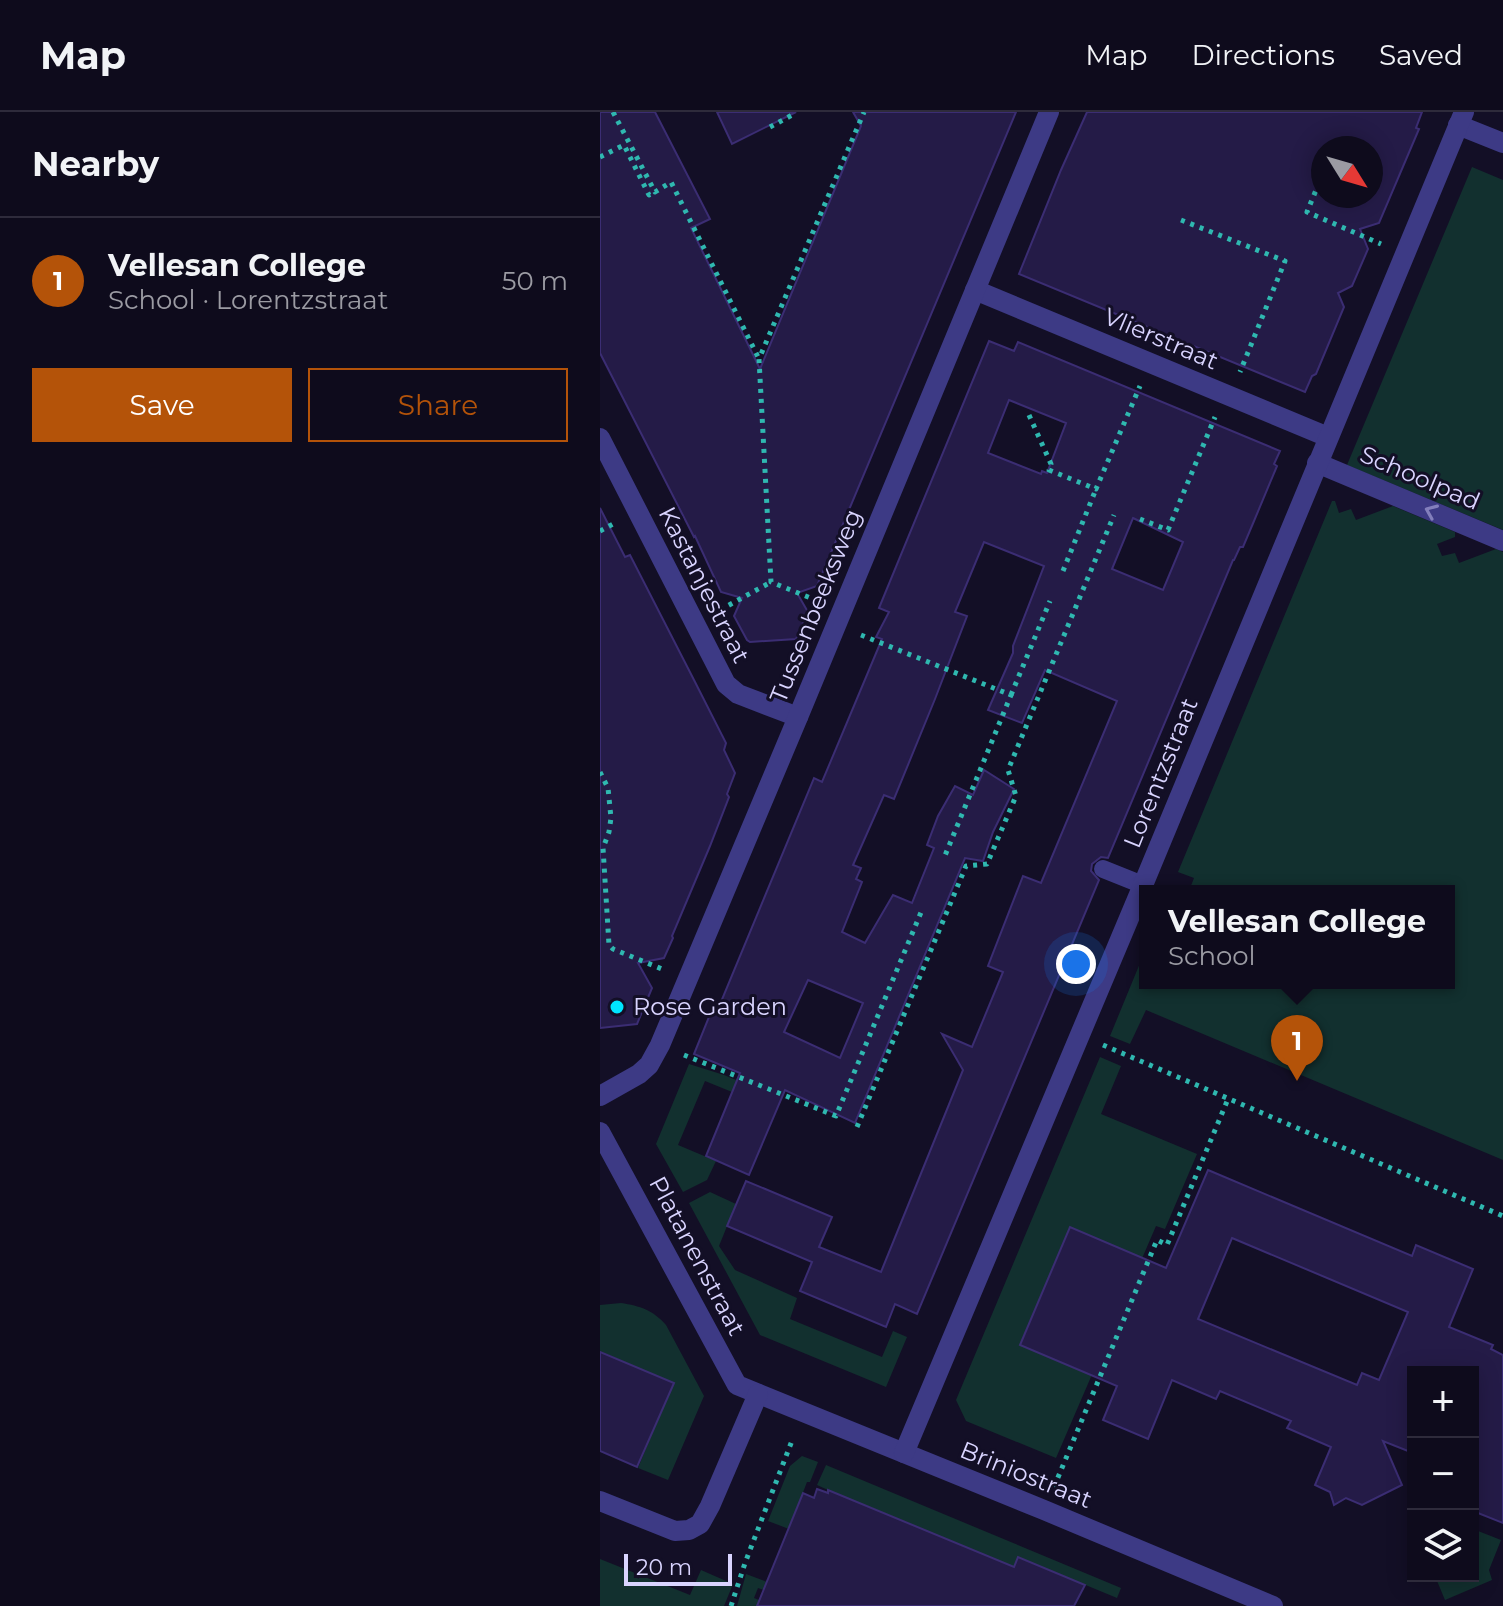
<!DOCTYPE html>
<meta charset="utf-8">
<style>
:root{--surface:#0e0b1c;--page:#171425;--text:#f1f3f6;--muted:#9b9ba3;--line:#2e2b3b;--accent:#b45309}
body{margin:0;font-family:Montserrat,sans-serif;background:var(--page);color:var(--text)}
.controls{position:absolute;right:24px;bottom:24px;display:grid;overflow:hidden;border-radius:0px;box-shadow:0 4px 20px #0003}
.controls button{width:72px;height:72px;display:grid;place-items:center;padding:0;border:0;border-bottom:2px solid var(--line);background:var(--surface);color:var(--text);font:40px sans-serif}
.compass{position:absolute;left:711px;top:24px;width:72px;height:72px;border-radius:50%;background:var(--surface);box-shadow:0 4px 20px #0003;rotate:127deg}
.scale{position:absolute;left:24px;bottom:20px;width:108px;box-sizing:border-box;padding-left:8px;border:4px solid #d9d4ff;border-top:0;font-size:22px;line-height:28px;white-space:nowrap;color:#d9d4ff;-webkit-text-stroke:6px #130f26;paint-order:stroke}
.you{position:absolute;left:476px;top:852px;width:28px;height:28px;margin:-20px;border:6px solid #fff;border-radius:50%;background:#1a73e8;box-shadow:0 0 0 12px #1a73e833}
.badge{display:grid;place-items:center;width:52px;height:52px;border-radius:50%;background:var(--accent);color:#fff;font-size:26px;font-weight:700}
.pin{position:absolute;translate:-50% -66px;filter:drop-shadow(0 2px 4px #0008)}
.pin::after{content:'';position:absolute;top:42px;width:28px;height:24px;background:inherit;clip-path:polygon(0 0,100% 0,50% 100%)}
.popup{position:absolute;left:539px;top:773px;width:316px;height:104px;box-sizing:border-box;display:grid;place-content:center;border-radius:0px;background:var(--surface);filter:drop-shadow(0 2px 6px #0005);font-size:26px;white-space:nowrap;color:var(--muted)}
.popup b{font-size:30px;color:var(--text)}
.popup::after{content:'';position:absolute;left:50%;top:100%;margin-left:-16px;border:16px solid transparent;border-top-color:var(--surface)}
.list{margin:0;padding:0;list-style:none}
h2{display:flex;justify-content:space-between;align-items:center;height:104px;margin:0;padding:0 32px;font-size:34px}
h2 small{font-size:26px;font-weight:400;color:var(--muted)}
.list li{display:grid;grid-template-columns:52px 1fr auto;gap:24px;align-items:center;box-sizing:border-box;height:128px;padding:0 32px;border-top:2px solid var(--line)}
.list b{display:block;font-size:30px;white-space:nowrap}
.list p{margin:0;font-size:26px;white-space:nowrap;color:var(--muted)}
.list em{font-size:26px;font-style:normal;color:var(--muted)}
.actions{display:flex;gap:16px;padding:24px 32px}
.actions a{flex:1;padding:18px 0;border:2px solid var(--accent);border-radius:0px;text-align:center;font-size:28px;color:var(--accent)}
.actions .main{background:var(--accent);color:#fff}
.icon{flex:none;width:44px;height:44px;fill:none;stroke:currentColor;stroke-width:2;stroke-linecap:round;stroke-linejoin:round}
.map{position:relative;flex:none;width:903px;height:1494px;overflow:hidden}
header{display:flex;align-items:center;gap:48px;box-sizing:border-box;height:112px;padding:0 40px;background:var(--surface);border-bottom:2px solid var(--line)}
header strong{font-size:38px}
nav{display:flex;gap:44px;margin-inline-start:auto;font-size:28px}
main{display:flex}
aside{flex:1;background:var(--surface)}
.map>svg:first-child{display:block}
</style>
<header>
<strong>Map</strong>
<nav><a>Map</a><a>Directions</a><a>Saved</a></nav>
</header>
<main>
<aside>
<h2>Nearby<small></small></h2>
<ul class="list">
<li><span class="badge">1</span><div><b>Vellesan College</b><p>School · Lorentzstraat</p></div><em>50 m</em></li>
</ul>
<div class="actions"><a class="main">Save</a><a>Share</a></div>
</aside>
<div class="map">
<svg width="903" height="1494" viewBox="0 0 903 1494">
<rect width="100%" height="100%" fill="#130f26"/>
<g fill="#12302f">
<polygon points="872,55 903,68 903,418 747,353"/>
<polygon points="732,389 735,389 739,401 751,397 756,408 793,394 855,420 855,425 837,432 842,444 855,441 859,451 896,437 903,440 903,1048 546,898 530,932 510,924 545,839 545,871 849,871 849,779 589,779 594,766 578,760"/>
<polygon points="500,945 521,954 501,1002 597,1042 565,1117 556,1114 456,1346 366,1309 356,1288"/>
<polygon points="89,952 124,963 180,986 176,998 105,969 78,1033 116,1049 107,1068 83,1080 56,1032"/>
<polygon points="110,1080 136,1092 119,1134 135,1158 197,1186 190,1207 282,1245 293,1219 307,1225 286,1275 160,1223 89,1091"/>
<path d="M21,1191C40,1194 53,1198 66,1213L104,1284L68,1368L38,1356L73,1271L0,1239V1193Z"/>
<polygon points="202,1344 218,1350 210,1370 207,1370 189,1417 168,1409 190,1354"/>
<path d="M226,1353L521,1476L517,1486L418,1445L413,1458L389,1444H387L386,1447C361,1433 337,1423 310,1415L311,1412L309,1411L228,1378L217,1373Z"/>
<polygon points="873,1417 901,1428 889,1458 892,1468 845,1488 835,1464 873,1464"/>
<polygon points="0,1447 90,1483 101,1458 133,1472 124,1494 0,1494"/>
<polygon points="146,1462 167,1470 164,1478 158,1476 154,1486 159,1488 157,1494 137,1494"/>
</g>
<g fill="#241b47" stroke="#3b2d73" stroke-width="2" fill-rule="evenodd">
<polygon points="0,0 55,0 110,107 91,116 160,257 261,14 253,0 416,0 217,474 197,481 208,500 196,527 150,530 147,528 134,504 142,486 121,480 95,424 94,425 0,241"/>
<polygon points="117,0 196,0 132,32"/>
<path d="M487,0H822L816,16L819,17L779,111L760,117L768,137L752,174L738,181L744,195L716,262L712,264L705,280L419,162L461,58ZM723,36H771V84H723Z"/>
<path d="M389,229L414,239L418,230L680,339L674,352L677,354L654,409L643,435H640L634,448H633L508,746L501,745L492,752L491,759L499,768L317,1202L295,1192L286,1215L200,1179L212,1150L127,1114L146,1069L232,1105L219,1135L281,1160L363,958L342,922L372,935L403,860L388,854L423,764L441,771L517,589L445,558L422,611L388,598L413,541V534L444,454L384,430L355,500L367,504L335,587L294,687L284,683L253,753L261,756L256,767L262,770L242,820L265,831L293,783L312,791L334,736L327,733L338,704L355,674L373,683L384,658L414,677L393,720L383,749L365,746L255,1011L185,978L149,1063L106,1044L140,961L94,942L111,900L116,902L214,666L222,670L282,527L276,525L289,500L279,496ZM409,288L466,311L447,361L442,359L441,362L388,341ZM533,406L583,430L563,478L512,457ZM208,868L263,891L240,946L184,920Z"/>
<polygon points="0,396 25,445 30,443 94,568 126,631 124,638 135,661 127,682 129,685 110,734 72,824 73,826 64,846 38,851 52,876 37,912 0,916"/>
<path d="M608,1058L812,1144L816,1133L873,1157L849,1215L893,1233L891,1237L903,1243V1411L873,1399V1260H813V1341L783,1329L802,1373L762,1393L746,1386L734,1393L730,1380L715,1373L731,1335L687,1316L691,1309L620,1279L616,1287L572,1268L548,1327L503,1308L517,1274L420,1233L470,1115L566,1156ZM632,1126L808,1200L779,1268L762,1261L757,1273L598,1207Z"/>
<polygon points="0,1240 74,1271 37,1355 0,1339"/>
<polygon points="217,1377 228,1381 228,1378 414,1455 418,1445 485,1473 474,1494 157,1494 203,1381 214,1386"/>
</g>
<g fill="none" stroke-linecap="round" stroke-linejoin="round">
<g stroke="#2fb8b0" stroke-width="5" stroke-dasharray="4 6" stroke-linecap="butt">
<polyline points="13,0 55,80 71,70 159,247"/>
<polyline points="170,15 194,2 193,0"/>
<polyline points="0,45 24,33 49,83 55,80"/>
<polyline points="723,61 707,100 781,132"/>
<polyline points="581,108 685,149 640,260"/>
<polyline points="429,303 451,352 449,358 496,377 540,274"/>
<polyline points="540,407 568,418 615,305"/>
<polyline points="0,419 15,411"/>
<polyline points="463,459 496,377"/>
<polyline points="218,489 171,470 159,247 264,0"/>
<polyline points="120,498 171,470"/>
<polyline points="261,523 411,583 344,746"/>
<polyline points="411,583 450,489"/>
<polyline points="0,660 8,676 11,706 9,720 3,736 9,833 13,837 62,857"/>
<polyline points="503,933 903,1104"/>
<polyline points="84,943 236,1004 322,798"/>
<polyline points="257,1015 366,754 387,752 416,684 408,658 514,403"/>
<polyline points="454,1375 557,1128 567,1133 628,987"/>
<polyline points="131,1494 145,1451 193,1326"/>
</g>
<polyline stroke="#3d3a85" stroke-width="18" points="503,757 543,773"/>
<g stroke="#3d3a85" stroke-width="20">
<polyline points="858,13 903,31"/>
<polyline points="375,178 728,325"/>
<polyline points="0,326 126,572 138,582 198,605"/>
<polyline points="717,351 903,429"/>
<polyline points="0,984 39,962 49,953 60,933 198,605 449,0"/>
<polyline points="0,1020 137,1273 444,1398 673,1494"/>
<polyline points="304,1341 543,773 864,0"/>
<polyline points="0,1389 75,1419 89,1418 100,1412 110,1394 158,1282"/>
</g>
</g>
<defs><path id="oneway-chevron" d="M-2-3.5L2.5 0L-2 3.5" fill="none" stroke-width="1.6" stroke-linecap="round" stroke-linejoin="round" transform="scale(2)"/></defs>
<use stroke="#837fbc" href="#oneway-chevron" transform="translate(831 399) rotate(-157)"/>
<circle fill="#00e5ff" stroke="#130f26" stroke-width="3" cx="17" cy="895" r="8"/>
<g text-anchor="middle" stroke-width="6" stroke-linejoin="round" paint-order="stroke">
<g font-size="24" fill="#d9d4ff" stroke="#130f26">
<text transform="translate(561 227) rotate(23)" y="8">Vlierstraat</text>
<text transform="translate(820 366) rotate(23)" y="8">Schoolpad</text>
<text transform="translate(104 473) rotate(63)" y="8">Kastanjestraat</text>
<text transform="translate(216 494) rotate(-68)" y="8">Tussenbeeksweg</text>
<text transform="translate(561 661) rotate(-68)" y="8">Lorentzstraat</text>
<text transform="translate(97 1144) rotate(62)" y="8">Platanenstraat</text>
<text transform="translate(426 1363) rotate(22)" y="8">Briniostraat</text>
</g>
<g font-size="24" fill="#d9d4ff" stroke="#130f26" text-anchor="start">
<text x="33" y="903">Rose Garden</text>
</g>
</g>
</svg>
<div class="controls">
<button>+</button>
<button>−</button>
<button><svg class="icon" aria-label="layers" viewBox="0 0 24 24"><path d="M12 4l9 5-9 5-9-5zM3 14l9 5 9-5"/></svg></button>
</div>
<svg class="compass" viewBox="-18 -18 36 36"><path d="M0-13l5 13h-10z" fill="#e53935"/><path d="M0 13l5-13h-10z" fill="#9b9ba3"/></svg>
<div class="scale">20 m</div>
<div class="you"></div>
<div class="pin badge" style="left:697px;top:969px">1</div>
<div class="popup"><b>Vellesan College</b>School</div>
</div>
</main>
